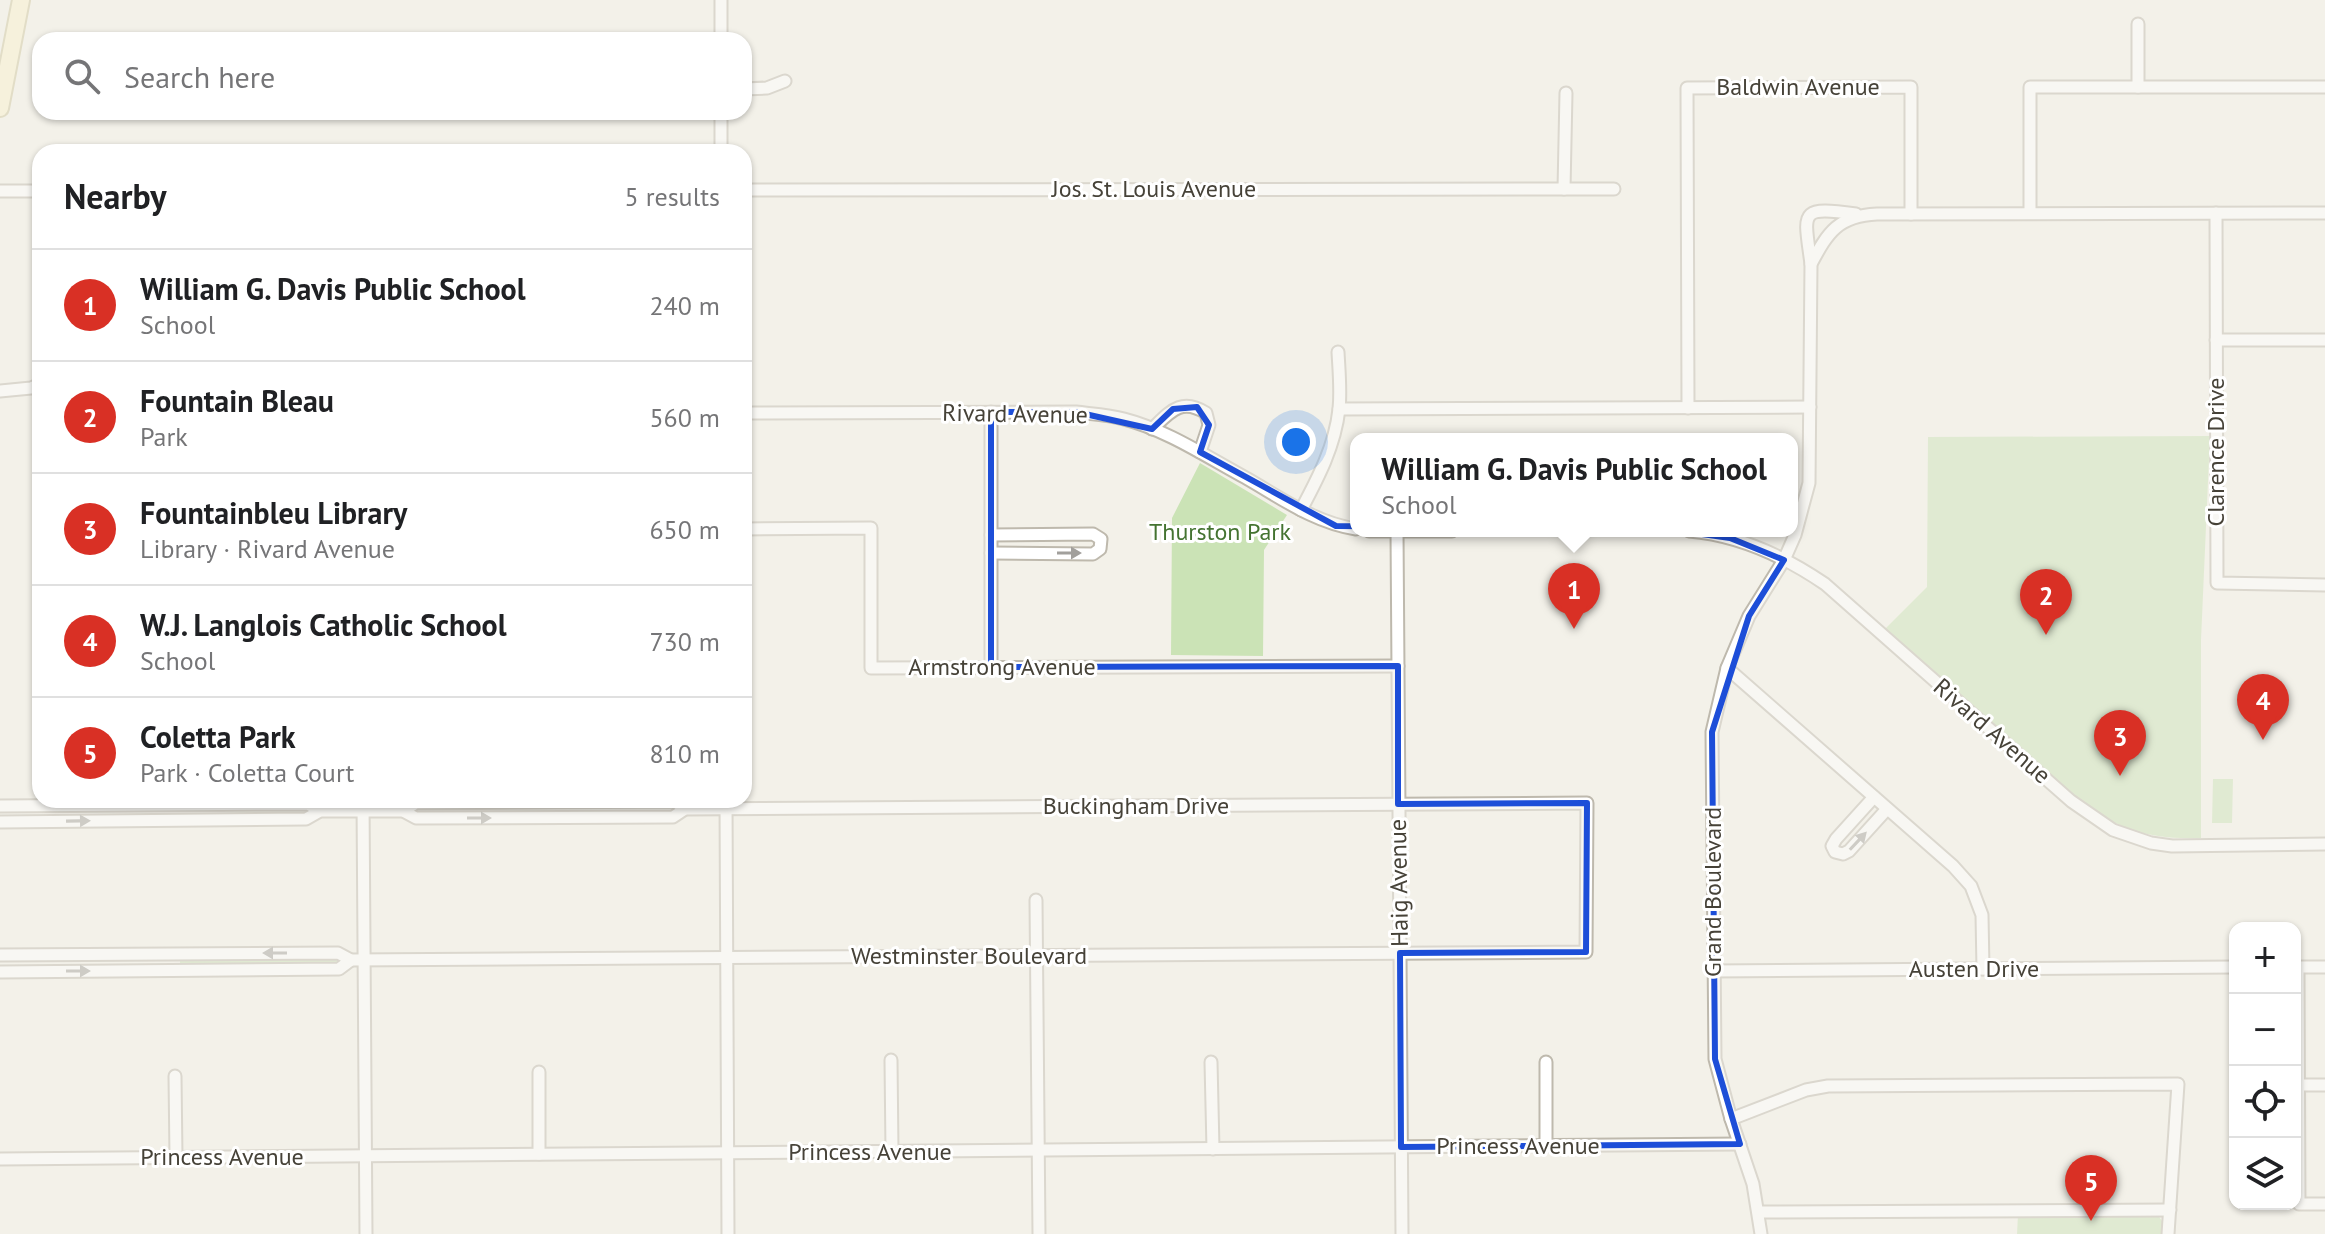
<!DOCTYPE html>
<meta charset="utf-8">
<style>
:root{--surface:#fff;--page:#f2f2f2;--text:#202124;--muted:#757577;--line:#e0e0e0;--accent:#d93025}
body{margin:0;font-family:"PT Sans",sans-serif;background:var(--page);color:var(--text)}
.controls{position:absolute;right:24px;bottom:24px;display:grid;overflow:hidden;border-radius:16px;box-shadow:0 2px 6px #0004}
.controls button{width:72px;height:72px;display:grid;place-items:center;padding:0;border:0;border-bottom:2px solid var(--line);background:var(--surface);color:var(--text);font:40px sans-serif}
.you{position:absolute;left:1296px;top:442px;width:28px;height:28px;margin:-20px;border:6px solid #fff;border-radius:50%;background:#1a73e8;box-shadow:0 0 0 12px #1a73e833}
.badge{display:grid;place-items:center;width:52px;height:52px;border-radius:50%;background:var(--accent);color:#fff;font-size:26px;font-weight:700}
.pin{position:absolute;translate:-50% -66px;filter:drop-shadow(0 2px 4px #0008)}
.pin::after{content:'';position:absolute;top:42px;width:28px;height:24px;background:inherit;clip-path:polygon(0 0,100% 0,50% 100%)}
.popup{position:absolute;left:1350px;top:433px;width:448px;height:104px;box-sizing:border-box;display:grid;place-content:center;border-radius:16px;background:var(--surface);filter:drop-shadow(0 2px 6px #0005);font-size:26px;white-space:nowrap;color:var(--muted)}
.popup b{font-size:30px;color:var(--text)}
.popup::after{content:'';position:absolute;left:50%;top:100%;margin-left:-16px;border:16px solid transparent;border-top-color:var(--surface)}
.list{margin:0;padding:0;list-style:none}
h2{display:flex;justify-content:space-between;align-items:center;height:104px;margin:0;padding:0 32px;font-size:34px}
h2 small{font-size:26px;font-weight:400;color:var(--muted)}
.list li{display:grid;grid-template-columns:52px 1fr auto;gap:24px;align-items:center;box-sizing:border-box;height:112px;padding:0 32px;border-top:2px solid var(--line)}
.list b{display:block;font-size:30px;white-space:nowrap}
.list p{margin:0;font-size:26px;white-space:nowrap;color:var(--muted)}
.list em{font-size:26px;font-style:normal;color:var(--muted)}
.icon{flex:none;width:44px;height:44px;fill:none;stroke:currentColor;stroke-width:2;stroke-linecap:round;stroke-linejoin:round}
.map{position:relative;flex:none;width:2325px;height:1234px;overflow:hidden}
.search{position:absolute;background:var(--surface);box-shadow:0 2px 6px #0004;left:32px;top:32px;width:720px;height:88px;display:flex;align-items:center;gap:20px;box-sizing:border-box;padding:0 28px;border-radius:24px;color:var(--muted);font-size:30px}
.panel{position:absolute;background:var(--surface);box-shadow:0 2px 6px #0004;left:32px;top:144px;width:720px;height:664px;border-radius:24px}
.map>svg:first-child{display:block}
</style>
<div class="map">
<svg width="2325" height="1234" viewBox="0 0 2325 1234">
<rect width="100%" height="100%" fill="#f3f1e9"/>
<g fill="#cbe3b6">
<path d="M2210,436L2201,640V838C2150,840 2117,829 2076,799L1885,629L1927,587L1928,437Z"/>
<polygon points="1200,463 1287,515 1264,550 1263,656 1171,655 1172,518"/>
<polygon points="2213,779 2233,779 2232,823 2212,823"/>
<polygon points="337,957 339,959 339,964 183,966 180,963 180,960 183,958"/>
<polygon points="2157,1214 2165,1225 2164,1234 2017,1234 2018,1215"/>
</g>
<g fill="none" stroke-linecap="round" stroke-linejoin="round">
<defs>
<g id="street">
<polyline points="2138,24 2138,87"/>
<polyline points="721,40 721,0"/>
<polyline points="744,89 767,88 785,81"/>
<polyline points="721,152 721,112"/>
<polyline points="1564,189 1566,93"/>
<polyline points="744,190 1614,189"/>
<polyline points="0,191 40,191"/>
<polyline points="2030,213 2030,87 2325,87"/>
<polyline points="2216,213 2217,583 2325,585"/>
<path d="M1811,264C1804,211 1798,206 1856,214"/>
<polyline points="2216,340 2325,340"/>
<polyline points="0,391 31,388 40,384"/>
<polyline points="1688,408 1687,88 1911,87 1911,214"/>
<polyline points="1339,409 1810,407"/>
<path d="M744,413L1076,412C1092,414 1109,415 1124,419C1167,430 1207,457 1246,478C1281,498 1315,523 1356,529"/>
<path d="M1152,429C1170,412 1181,397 1206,413L1209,425L1200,452"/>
<path d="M1301,510C1318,478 1335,446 1339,409C1341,391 1339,371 1338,352"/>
<polyline points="744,529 871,528 871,668 1398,666"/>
<polyline points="1369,531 1452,531"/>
<polyline points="1397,531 1402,1234"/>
<path d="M1689,531C1738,535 1784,556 1825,584L2071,801L2113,830L2151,843L2172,846L2325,844"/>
<polyline points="991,535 1093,534 1101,539 1100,549 1093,554 991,553"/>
<polyline points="991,667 991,412"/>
<polyline points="1727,668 1953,866 1971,886 1982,915 1983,969"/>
<polyline points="1874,797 1836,839 1832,846 1835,852 1843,854 1849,851 1887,809"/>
<polyline points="363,800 366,1234"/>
<polyline points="726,800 728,1234"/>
<polyline points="0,806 308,804 320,811"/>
<polyline points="403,811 416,803 674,801 685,809"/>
<polyline points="0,822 306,819 320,811 403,811 416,818 673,817 685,809 1587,803 1586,952 351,960 338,953 0,955"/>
<polyline points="1036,900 1039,1234"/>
<polyline points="2295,967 2325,967"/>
<polyline points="2298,967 2299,1204 2325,1204"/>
<polyline points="1713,971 2235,967"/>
<polyline points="0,972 339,969 351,960"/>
<polyline points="891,1060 892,1151"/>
<polyline points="1211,1062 1213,1149"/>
<polyline points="1546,1062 1546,1146"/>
<polyline points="175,1076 176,1157"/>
<polyline points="2298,1085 2325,1085"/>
<polyline points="1731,1119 1806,1090 1828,1086 2178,1084 2168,1234"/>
<polyline points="539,1154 539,1072"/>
<polyline points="0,1159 1740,1144"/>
<polyline points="1759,1212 2170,1210"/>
<path d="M1761,1234L1753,1184L1731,1119L1715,1059L1712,732L1727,668L1749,616L1784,560L1795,535L1809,483L1811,264C1828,232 1838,216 1877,214L2325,213"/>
</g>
<polyline id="secondary" points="0,108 21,0"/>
</defs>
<use href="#street" stroke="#beb9ad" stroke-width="15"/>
<use href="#secondary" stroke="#cec69d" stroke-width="20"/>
<use href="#street" stroke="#fff" stroke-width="11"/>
<use href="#secondary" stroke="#faf2cd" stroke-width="16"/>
</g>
<defs><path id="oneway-solid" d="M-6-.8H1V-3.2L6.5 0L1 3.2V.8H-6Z" transform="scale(2)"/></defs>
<g fill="#a2a09c">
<use href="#oneway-solid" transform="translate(1069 553)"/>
<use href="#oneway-solid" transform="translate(479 818)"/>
<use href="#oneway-solid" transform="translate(78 821) rotate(-1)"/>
<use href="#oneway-solid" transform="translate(1858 841) rotate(-47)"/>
<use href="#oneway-solid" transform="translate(275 953) rotate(180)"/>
<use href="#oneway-solid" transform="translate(78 971)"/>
</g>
<path d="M0 0H2325V1234H0ZM1197,407L1209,425L1200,452L1336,526L1667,529L1730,538L1784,560L1749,616L1712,732L1715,1059L1740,1144L1401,1147L1400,953L1586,952L1587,803L1398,804V666L991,667V412H1076L1152,429L1173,409Z" fill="#f3f1e9" fill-opacity=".55" fill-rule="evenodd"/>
<path fill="none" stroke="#1d4ed8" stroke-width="6" stroke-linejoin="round" d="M1197,407L1209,425L1200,452L1336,526L1667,529L1730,538L1784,560L1749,616L1712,732L1715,1059L1740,1144L1401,1147L1400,953L1586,952L1587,803L1398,804V666L991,667V412H1076L1152,429L1173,409Z"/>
<g text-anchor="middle" stroke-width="6" stroke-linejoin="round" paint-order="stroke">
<g font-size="24" fill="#464238" stroke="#fff">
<text x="1798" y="95">Baldwin Avenue</text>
<text x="1154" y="197">Jos. St. Louis Avenue</text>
<text transform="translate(1015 414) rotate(1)" y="8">Rivard Avenue</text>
<text transform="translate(2216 452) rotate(-90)" y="8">Clarence Drive</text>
<text x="1002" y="675">Armstrong Avenue</text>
<text transform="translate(1992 731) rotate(41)" y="8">Rivard Avenue</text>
<text x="1136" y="814">Buckingham Drive</text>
<text transform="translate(1399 883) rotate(-91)" y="8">Haig Avenue</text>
<text transform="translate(1713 892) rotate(-90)" y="8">Grand Boulevard</text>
<text x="969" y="964">Westminster Boulevard</text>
<text x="1974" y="977">Austen Drive</text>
<text x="1518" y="1154">Princess Avenue</text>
<text x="870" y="1160">Princess Avenue</text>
<text x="222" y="1165">Princess Avenue</text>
</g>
<g font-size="24" fill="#447331" stroke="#fff">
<text x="1220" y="540">Thurston Park</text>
</g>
</g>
</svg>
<div class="controls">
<button>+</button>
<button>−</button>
<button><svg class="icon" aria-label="locate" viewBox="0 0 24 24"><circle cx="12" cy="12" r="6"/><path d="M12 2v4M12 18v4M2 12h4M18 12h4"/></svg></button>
<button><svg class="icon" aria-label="layers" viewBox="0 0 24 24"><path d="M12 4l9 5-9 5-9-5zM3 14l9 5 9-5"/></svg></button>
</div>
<div class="you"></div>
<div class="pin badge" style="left:1574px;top:629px">1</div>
<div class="popup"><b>William G. Davis Public School</b>School</div>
<div class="pin badge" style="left:2046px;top:635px">2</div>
<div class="pin badge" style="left:2120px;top:776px">3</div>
<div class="pin badge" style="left:2263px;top:740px">4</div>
<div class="pin badge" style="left:2091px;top:1221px">5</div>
<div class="search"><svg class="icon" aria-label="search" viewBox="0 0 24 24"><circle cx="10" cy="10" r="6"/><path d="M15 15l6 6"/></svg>Search here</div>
<section class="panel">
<h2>Nearby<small>5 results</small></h2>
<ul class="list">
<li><span class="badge">1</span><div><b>William G. Davis Public School</b><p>School</p></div><em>240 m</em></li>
<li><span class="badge">2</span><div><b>Fountain Bleau</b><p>Park</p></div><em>560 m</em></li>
<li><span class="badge">3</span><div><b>Fountainbleu Library</b><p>Library · Rivard Avenue</p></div><em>650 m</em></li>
<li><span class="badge">4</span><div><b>W.J. Langlois Catholic School</b><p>School</p></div><em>730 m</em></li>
<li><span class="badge">5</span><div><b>Coletta Park</b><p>Park · Coletta Court</p></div><em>810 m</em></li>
</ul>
</section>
</div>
